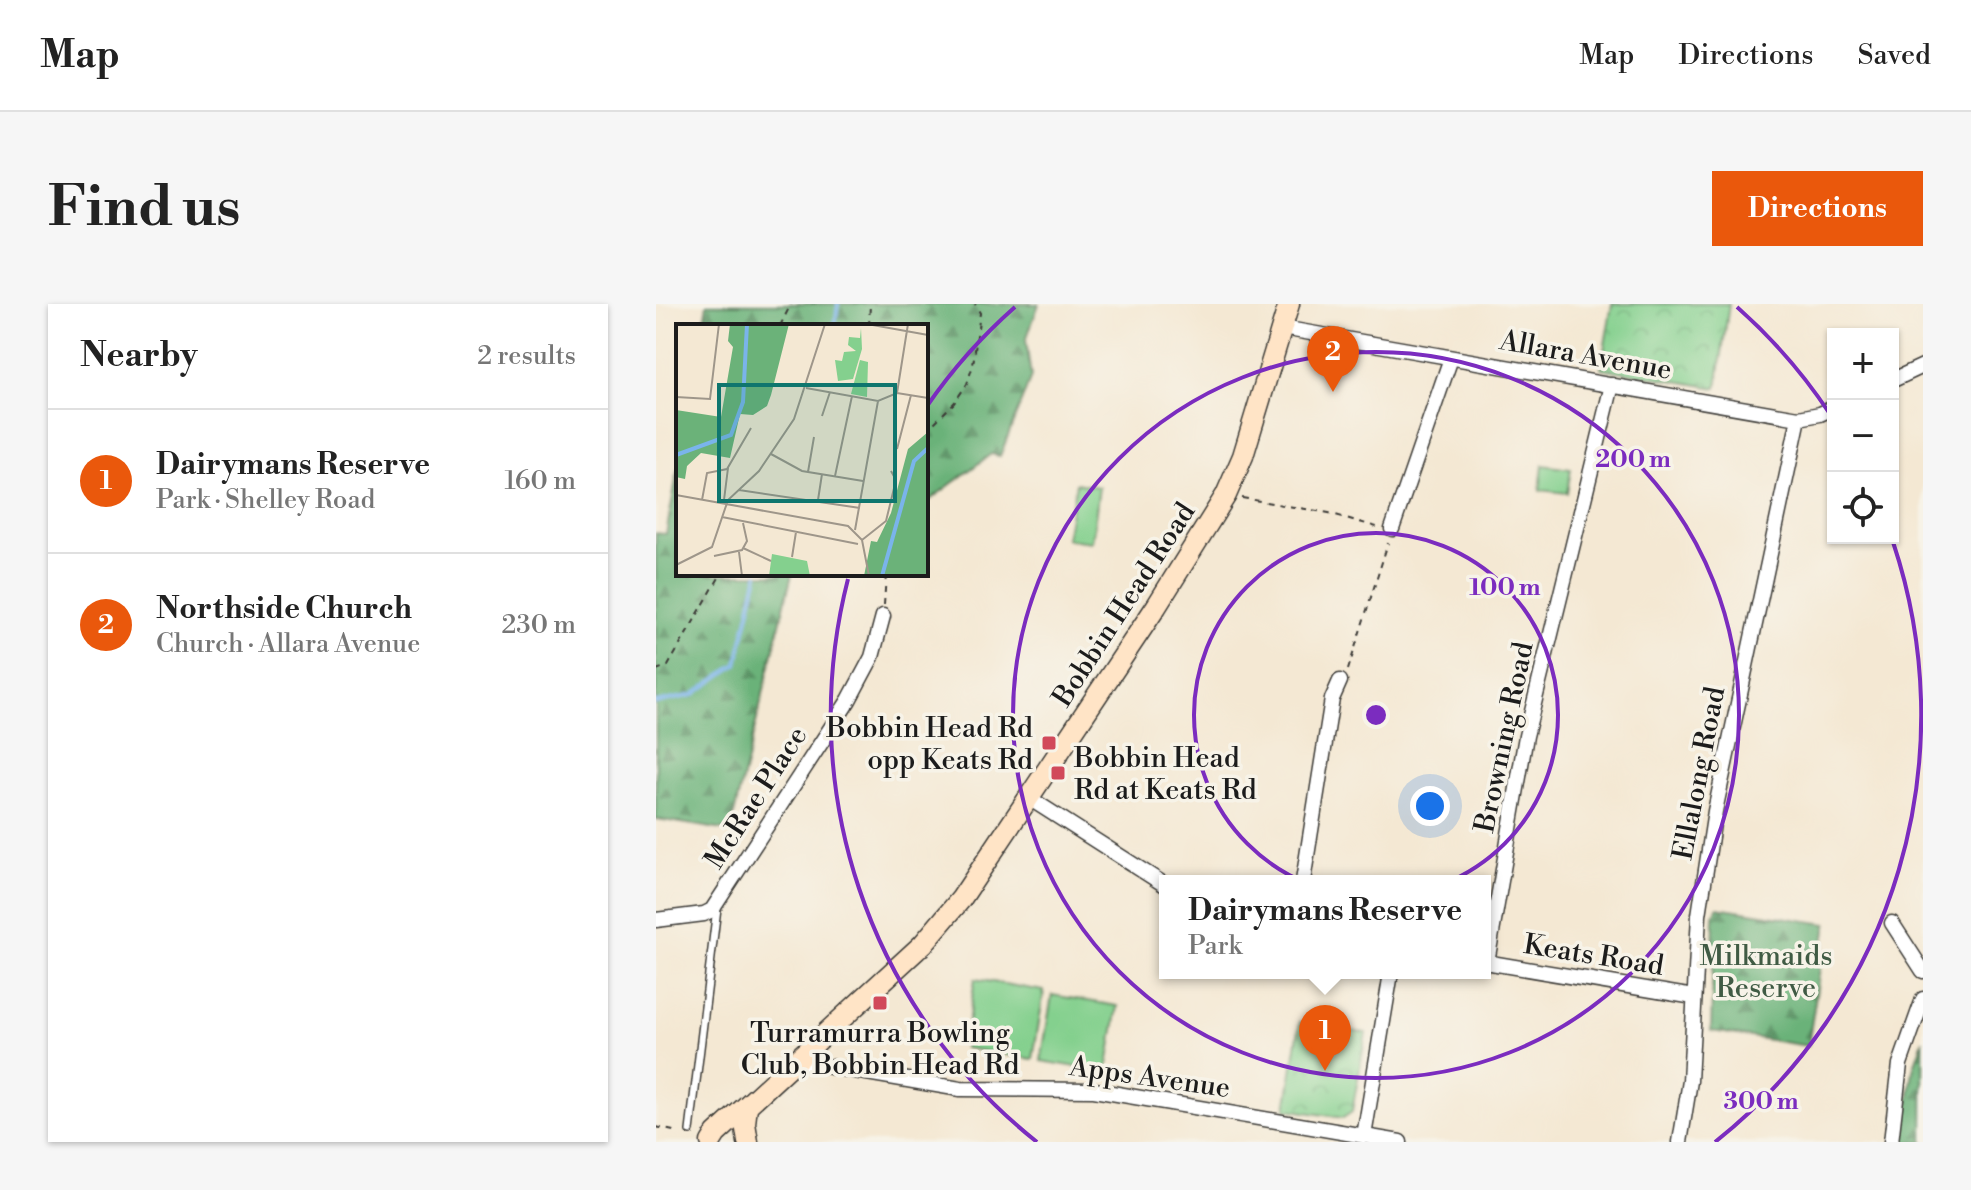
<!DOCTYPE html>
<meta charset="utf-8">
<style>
:root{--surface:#fff;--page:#f6f6f6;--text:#222;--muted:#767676;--line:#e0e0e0;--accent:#ea580c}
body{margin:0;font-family:"Libre Bodoni",serif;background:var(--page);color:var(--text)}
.controls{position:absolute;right:24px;top:24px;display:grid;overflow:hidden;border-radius:0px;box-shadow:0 2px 6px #0004}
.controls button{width:72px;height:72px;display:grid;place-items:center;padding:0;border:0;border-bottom:2px solid var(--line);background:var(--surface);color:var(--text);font:40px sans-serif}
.you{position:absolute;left:774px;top:502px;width:28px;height:28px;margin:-20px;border:6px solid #fff;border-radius:50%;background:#1a73e8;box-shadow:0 0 0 12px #1a73e833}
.badge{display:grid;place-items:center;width:52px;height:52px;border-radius:50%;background:var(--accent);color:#fff;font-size:26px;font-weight:700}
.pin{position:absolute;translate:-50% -66px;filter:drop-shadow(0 2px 4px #0008)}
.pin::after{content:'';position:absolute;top:42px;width:28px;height:24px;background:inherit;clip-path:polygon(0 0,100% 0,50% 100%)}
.popup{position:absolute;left:503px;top:571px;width:332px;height:104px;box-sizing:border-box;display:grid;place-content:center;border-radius:0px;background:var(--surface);filter:drop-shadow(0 2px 6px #0005);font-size:26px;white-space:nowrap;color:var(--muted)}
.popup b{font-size:30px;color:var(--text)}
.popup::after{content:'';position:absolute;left:50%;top:100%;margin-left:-16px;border:16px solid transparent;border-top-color:var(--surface)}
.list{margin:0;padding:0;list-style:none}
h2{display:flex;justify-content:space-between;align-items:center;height:104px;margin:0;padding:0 32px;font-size:34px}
h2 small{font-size:26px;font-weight:400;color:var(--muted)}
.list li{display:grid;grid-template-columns:52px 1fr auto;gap:24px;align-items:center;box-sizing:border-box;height:144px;padding:0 32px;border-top:2px solid var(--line)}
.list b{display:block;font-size:30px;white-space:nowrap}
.list p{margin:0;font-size:26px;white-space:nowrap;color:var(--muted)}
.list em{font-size:26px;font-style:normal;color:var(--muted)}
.icon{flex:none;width:44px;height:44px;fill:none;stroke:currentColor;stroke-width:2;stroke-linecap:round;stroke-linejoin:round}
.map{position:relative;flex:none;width:1267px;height:838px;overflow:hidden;border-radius:0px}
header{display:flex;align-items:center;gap:48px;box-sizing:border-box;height:112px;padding:0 40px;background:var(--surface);border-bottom:2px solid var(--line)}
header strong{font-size:38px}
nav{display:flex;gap:44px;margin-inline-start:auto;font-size:28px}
.intro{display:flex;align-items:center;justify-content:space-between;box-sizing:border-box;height:192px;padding:0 48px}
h1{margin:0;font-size:56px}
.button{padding:20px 36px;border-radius:0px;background:var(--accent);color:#fff;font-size:28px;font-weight:700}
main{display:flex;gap:48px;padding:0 48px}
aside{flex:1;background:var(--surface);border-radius:0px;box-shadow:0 2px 6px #0004}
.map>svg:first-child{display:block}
</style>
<header>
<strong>Map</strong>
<nav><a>Map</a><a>Directions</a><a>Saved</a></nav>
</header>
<div class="intro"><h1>Find us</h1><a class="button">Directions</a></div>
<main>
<aside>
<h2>Nearby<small>2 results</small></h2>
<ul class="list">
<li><span class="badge">1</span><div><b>Dairymans Reserve</b><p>Park · Shelley Road</p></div><em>160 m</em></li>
<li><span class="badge">2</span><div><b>Northside Church</b><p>Church · Allara Avenue</p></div><em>230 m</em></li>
</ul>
</aside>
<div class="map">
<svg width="1267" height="838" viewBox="0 0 1267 838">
<defs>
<pattern id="forest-firs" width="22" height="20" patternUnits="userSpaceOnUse" patternTransform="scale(2)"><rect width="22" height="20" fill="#6bb279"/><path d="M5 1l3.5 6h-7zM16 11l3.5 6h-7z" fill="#579062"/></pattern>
<pattern id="park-crowns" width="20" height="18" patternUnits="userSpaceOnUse" patternTransform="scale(2)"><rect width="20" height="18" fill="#84d08e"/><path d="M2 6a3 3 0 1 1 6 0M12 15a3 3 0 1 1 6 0" fill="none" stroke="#71b27a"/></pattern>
</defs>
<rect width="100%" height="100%" fill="#f7f3e8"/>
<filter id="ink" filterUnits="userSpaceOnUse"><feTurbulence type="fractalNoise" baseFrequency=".0125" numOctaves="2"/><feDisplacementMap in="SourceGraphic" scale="16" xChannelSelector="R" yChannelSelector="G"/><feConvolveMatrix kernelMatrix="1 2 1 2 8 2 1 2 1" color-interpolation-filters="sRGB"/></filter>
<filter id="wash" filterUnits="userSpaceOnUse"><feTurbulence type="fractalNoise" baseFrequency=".006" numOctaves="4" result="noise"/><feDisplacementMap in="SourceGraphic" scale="32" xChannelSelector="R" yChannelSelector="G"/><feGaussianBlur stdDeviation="1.8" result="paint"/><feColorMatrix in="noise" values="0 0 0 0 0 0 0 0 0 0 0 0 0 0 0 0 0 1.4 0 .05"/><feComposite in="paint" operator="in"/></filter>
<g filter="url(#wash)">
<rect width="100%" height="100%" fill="#f4e8d3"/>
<g fill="#84d08e" stroke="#507655" stroke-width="2">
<polygon points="887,161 915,165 911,189 884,186"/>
<polygon points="420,179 443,183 436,238 410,235"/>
<polygon points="319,675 388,687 377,755 308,744"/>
<polygon points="396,691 462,702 451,768 385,757"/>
</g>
<g fill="url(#forest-firs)" stroke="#44674a" stroke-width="2">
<polygon points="51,0 383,0 370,36 375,73 344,152 335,150 270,199 270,22 47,22"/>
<polygon points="22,165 22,270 136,270 74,527 0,515 0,229 10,230"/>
<polygon points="1061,603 1171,620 1152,742 1055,727 1058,612"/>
<polygon points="1267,736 1267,838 1248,838 1257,765"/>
</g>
<g fill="url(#park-crowns)" stroke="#507655" stroke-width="2">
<polygon points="956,0 1073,0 1061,84 945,64"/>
<polygon points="644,718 710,729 696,808 687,814 630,805"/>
</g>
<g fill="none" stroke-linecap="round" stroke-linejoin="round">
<g stroke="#7ab4eb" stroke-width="4">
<polyline points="179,22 182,0"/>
<polyline points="0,399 37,391 81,360 102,270"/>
</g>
</g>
</g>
<g filter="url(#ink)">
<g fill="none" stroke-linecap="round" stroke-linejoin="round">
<defs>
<polyline id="service" points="34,827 61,604"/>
<g id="minor">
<polyline points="626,24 1143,114 1164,110 1177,104"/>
<polyline points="1237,76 1267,62"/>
<polyline points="736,225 795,54"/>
<polyline points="373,494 509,581"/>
<polyline points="647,577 676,395 684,377"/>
<polyline points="0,616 48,610 56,606 193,396 216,353 227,312"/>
<polyline points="1236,619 1267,667"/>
<polyline points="829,658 1038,693"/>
<polyline points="831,658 870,432 956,81"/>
<polyline points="141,757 304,785 438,786 744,838"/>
<polyline points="708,832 735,669"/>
<polyline points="1024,838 1034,777 1043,611 1059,507 1143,114"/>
<polyline points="1235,838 1244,760 1267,695"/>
</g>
<g id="secondary">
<polyline points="91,802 89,819 92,838"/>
<polyline points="55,838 60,830 267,640 305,595 500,303 570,191 587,152 633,0"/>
</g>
</defs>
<use href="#service" stroke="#3c3b37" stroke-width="10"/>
<use href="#minor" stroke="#3c3b37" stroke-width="17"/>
<use href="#secondary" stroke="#3c3b37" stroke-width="23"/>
<g stroke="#3c3b37" stroke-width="2" stroke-dasharray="6 6" stroke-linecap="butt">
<polyline points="124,22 135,0"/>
<polyline points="213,22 214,0"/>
<polyline points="270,127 298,99 311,80 317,61 324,9 319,0"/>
<polyline points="586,194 673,209 724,224"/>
<polyline points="228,301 230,270"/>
<polyline points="0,366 12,362 65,270"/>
<polyline points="692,366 732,239"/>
<polyline points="0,823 22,828"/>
</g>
<use href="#service" stroke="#fff" stroke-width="7"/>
<use href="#minor" stroke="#fff" stroke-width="14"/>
<use href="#secondary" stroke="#ffe4c6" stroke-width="20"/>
</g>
</g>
<g fill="none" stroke="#7b2cbf" stroke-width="4">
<circle cx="720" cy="411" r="182"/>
<circle cx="720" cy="411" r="363"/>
<path d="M381 838A545 545 0 0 1 192 275M271 102A545 545 0 0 1 359 3M1081 3A545 545 0 0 1 1174 110M1237 238A545 545 0 0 1 1059 838"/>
</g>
<g fill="#d1495b" stroke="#f7f3e8" stroke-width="3">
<rect x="385" y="431" width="16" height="16" rx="4"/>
<rect x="394" y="461" width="16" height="16" rx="4"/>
<rect x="216" y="691" width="16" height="16" rx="4"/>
</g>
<g text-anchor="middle" stroke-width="7" stroke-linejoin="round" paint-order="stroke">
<g font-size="28" fill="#1c1c1c" stroke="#f7f3e8">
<text transform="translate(930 50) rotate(10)" y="10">Allara Avenue</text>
<text transform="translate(467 300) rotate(-57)" y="10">Bobbin Head Road</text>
<text transform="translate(847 433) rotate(-78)" y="10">Browning Road</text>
<text transform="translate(1042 469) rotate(-79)" y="10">Ellalong Road</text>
<text transform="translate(99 493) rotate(-57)" y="10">McRae Place</text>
<text transform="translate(938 650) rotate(9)" y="10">Keats Road</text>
<text transform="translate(494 772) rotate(8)" y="10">Apps Avenue</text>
</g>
<g font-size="28" fill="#1c1c1c" stroke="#f7f3e8" text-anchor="end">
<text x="377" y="433">Bobbin Head Rd<tspan x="377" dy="32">opp Keats Rd</tspan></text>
<text x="418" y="463" text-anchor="start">Bobbin Head<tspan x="418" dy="32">Rd at Keats Rd</tspan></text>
<text x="224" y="738" text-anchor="middle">Turramurra Bowling<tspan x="224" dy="32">Club, Bobbin Head Rd</tspan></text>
</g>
<g font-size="28" fill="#405b44" stroke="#f7f3e8">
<text x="1110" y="661">Milkmaids<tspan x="1110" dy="32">Reserve</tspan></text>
</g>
</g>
<g transform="translate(20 20)">
<rect width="252" height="252" fill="#f4e8d3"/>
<path d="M185,4L186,25L177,55L162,57L159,36L166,37L168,28L180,27L172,21L173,13L184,14Z" fill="#84d08e"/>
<path d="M54,0H113L95,71L91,82L77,91L64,90L54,134L25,129L11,142L9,155L0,153V86L45,93L57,23L52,17ZM252,108V252H188L195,217L201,218L215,189L232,125Z" fill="#6bb279"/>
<path d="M184,36L192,38L191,73L175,70ZM96,230L131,237L134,252H93Z" fill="#84d08e"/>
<path fill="none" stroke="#7ab4eb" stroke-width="4" d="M0,131L55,111L67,78L71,0M206,252L238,137L252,124"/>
<path fill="none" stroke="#9e968a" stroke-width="2" d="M191,0L252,11M130,64L202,77L221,69L252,74M221,69L232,0M0,73L34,75L43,0M146,92L154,68M221,125L235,71M95,130L126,147L187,157M132,148L138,113M159,152L176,72M63,166L184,184M0,171L172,202L186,216L193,252M26,176L31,149L51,145L75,104M48,176L52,144M142,176L146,150M46,193L182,220M179,206L202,77M186,216L210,197L220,156L215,147M67,224L95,237M63,228L66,252M38,232L66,226L71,217L67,199M116,233L120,208M0,241L36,223L52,176L83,147L118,95L149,0"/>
<path fill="#0f766e" fill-opacity="0.15" stroke="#0f766e" stroke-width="4" d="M43,61H219V177H43Z"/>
<rect width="252" height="252" fill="none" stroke="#1c1c1c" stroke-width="4"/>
</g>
<circle cx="720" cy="411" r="12" fill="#7b2cbf" stroke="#f7f3e8" stroke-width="4"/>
<g font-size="24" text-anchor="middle" font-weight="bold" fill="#7b2cbf" stroke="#f7f3e8" stroke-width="7" stroke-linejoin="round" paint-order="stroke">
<text x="977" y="163">200 m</text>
<text x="849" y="291">100 m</text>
<text x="1105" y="805">300 m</text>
</g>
</svg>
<div class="controls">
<button>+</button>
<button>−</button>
<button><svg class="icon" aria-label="locate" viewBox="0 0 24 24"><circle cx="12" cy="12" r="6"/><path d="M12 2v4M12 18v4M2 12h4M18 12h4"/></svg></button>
</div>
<div class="you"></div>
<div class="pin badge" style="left:669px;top:767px">1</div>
<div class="popup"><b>Dairymans Reserve</b>Park</div>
<div class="pin badge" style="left:677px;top:88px">2</div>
</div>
</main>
